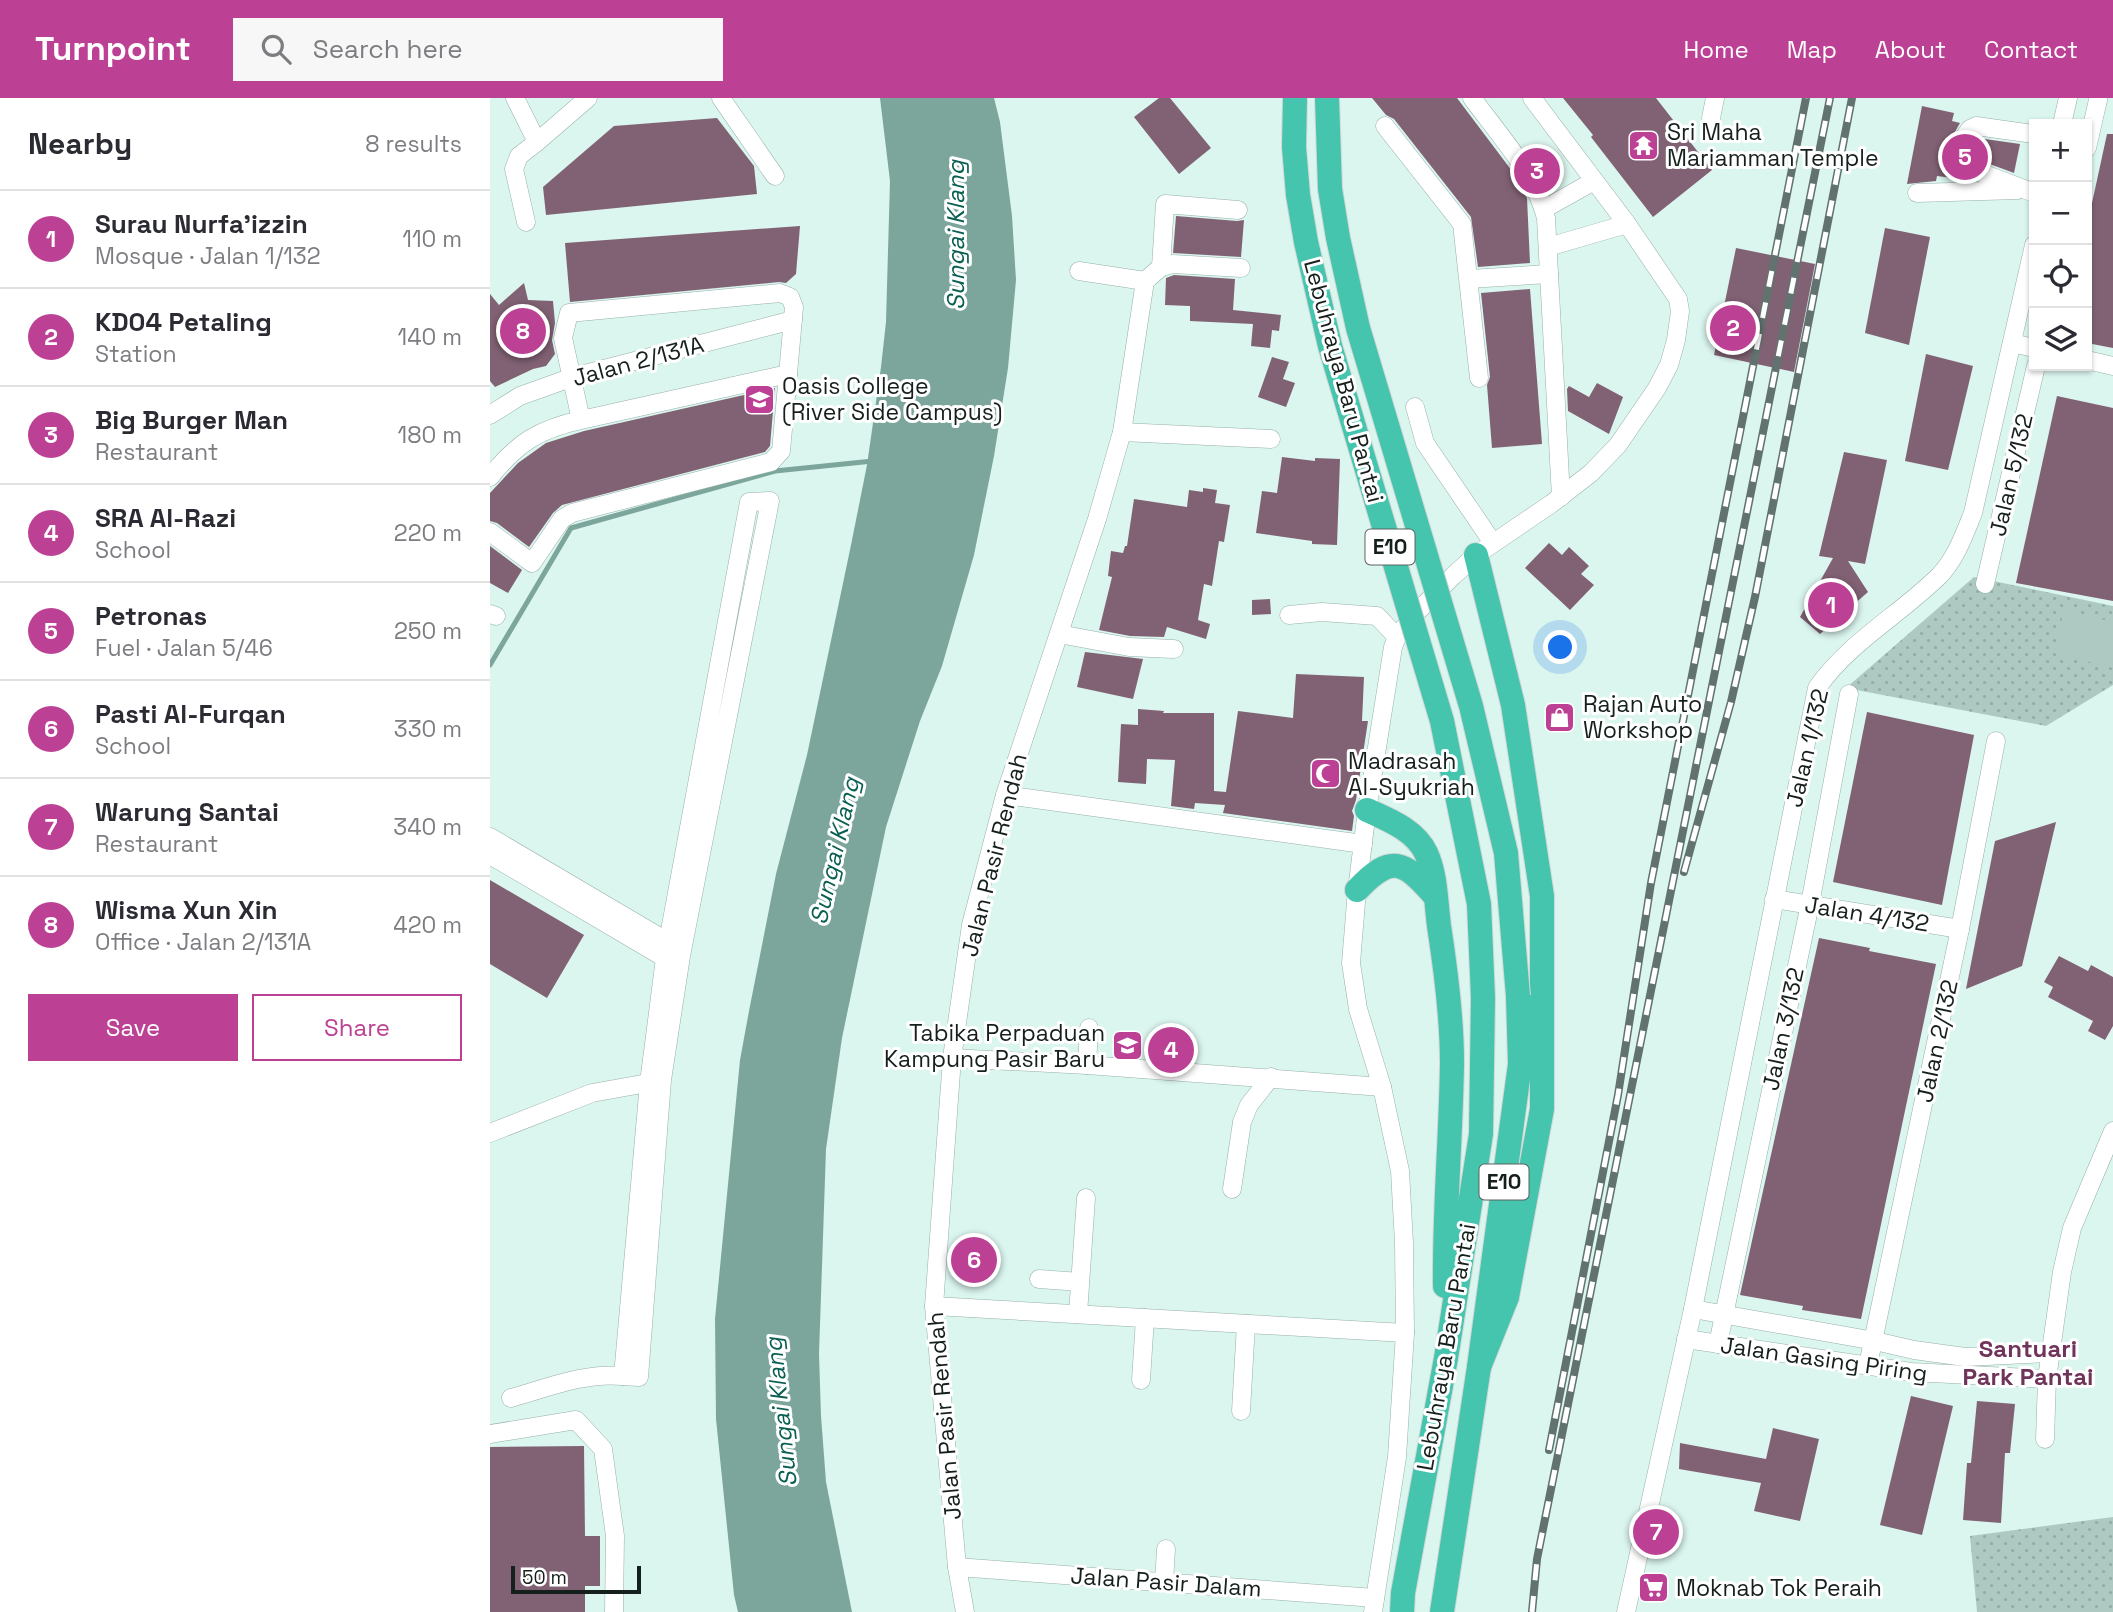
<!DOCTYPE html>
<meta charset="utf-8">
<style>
:root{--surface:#fff;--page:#f7f7f7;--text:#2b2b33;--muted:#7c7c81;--line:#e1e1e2;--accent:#bc4194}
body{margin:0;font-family:"Space Grotesk",sans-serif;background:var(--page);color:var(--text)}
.controls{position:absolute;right:21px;top:21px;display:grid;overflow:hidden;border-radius:0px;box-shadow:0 2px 5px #0004}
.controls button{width:63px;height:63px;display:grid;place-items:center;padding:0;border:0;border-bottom:2px solid var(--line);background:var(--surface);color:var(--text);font:35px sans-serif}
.scale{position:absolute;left:21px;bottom:18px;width:130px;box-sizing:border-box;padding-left:7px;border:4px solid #151f1c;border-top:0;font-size:19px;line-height:24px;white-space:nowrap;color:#151f1c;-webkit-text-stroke:5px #fff;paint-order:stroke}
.you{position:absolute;left:1071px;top:550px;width:24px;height:24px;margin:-18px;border:5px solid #fff;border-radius:50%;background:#1a73e8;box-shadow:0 0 0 10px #1a73e833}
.badge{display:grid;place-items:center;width:46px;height:46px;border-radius:50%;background:var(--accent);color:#fff;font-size:23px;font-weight:700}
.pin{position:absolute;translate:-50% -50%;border:4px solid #fff;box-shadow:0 2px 7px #0006}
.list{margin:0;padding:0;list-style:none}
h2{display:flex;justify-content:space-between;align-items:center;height:91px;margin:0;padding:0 28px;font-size:30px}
h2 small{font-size:23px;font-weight:400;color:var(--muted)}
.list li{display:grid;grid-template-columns:46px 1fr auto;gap:21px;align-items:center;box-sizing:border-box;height:98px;padding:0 28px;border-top:2px solid var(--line)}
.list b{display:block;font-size:26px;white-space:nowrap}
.list p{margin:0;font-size:23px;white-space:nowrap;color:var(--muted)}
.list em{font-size:23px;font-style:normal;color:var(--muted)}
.actions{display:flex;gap:14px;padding:21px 28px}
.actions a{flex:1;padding:16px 0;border:2px solid var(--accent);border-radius:0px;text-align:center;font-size:24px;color:var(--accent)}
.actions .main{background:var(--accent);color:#fff}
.icon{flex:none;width:38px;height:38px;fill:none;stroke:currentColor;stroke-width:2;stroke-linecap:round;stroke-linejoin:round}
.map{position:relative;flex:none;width:1623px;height:1514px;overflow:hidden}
header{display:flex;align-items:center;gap:42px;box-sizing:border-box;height:98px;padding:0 35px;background:var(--accent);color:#fff}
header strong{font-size:33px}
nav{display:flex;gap:38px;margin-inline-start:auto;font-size:24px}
.search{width:490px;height:63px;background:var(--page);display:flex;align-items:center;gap:18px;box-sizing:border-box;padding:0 24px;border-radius:0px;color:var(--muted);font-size:26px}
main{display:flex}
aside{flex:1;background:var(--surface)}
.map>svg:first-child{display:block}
</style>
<header>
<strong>Turnpoint</strong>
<div class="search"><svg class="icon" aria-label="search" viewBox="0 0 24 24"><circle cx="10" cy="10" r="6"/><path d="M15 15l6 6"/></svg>Search here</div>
<nav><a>Home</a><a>Map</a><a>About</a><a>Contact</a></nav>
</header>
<main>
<aside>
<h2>Nearby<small>8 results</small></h2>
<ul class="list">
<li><span class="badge">1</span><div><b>Surau Nurfa'izzin</b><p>Mosque · Jalan 1/132</p></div><em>110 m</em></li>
<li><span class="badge">2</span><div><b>KD04 Petaling</b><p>Station</p></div><em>140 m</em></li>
<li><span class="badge">3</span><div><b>Big Burger Man</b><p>Restaurant</p></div><em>180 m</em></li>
<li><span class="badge">4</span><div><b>SRA Al-Razi</b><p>School</p></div><em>220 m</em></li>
<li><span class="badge">5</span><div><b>Petronas</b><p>Fuel · Jalan 5/46</p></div><em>250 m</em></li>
<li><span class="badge">6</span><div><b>Pasti Al-Furqan</b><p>School</p></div><em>330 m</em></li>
<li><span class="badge">7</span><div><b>Warung Santai</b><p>Restaurant</p></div><em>340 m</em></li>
<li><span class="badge">8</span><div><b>Wisma Xun Xin</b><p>Office · Jalan 2/131A</p></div><em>420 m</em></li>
</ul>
<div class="actions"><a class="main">Save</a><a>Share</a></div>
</aside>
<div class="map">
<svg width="1623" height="1514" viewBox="0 0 1623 1514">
<defs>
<pattern id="park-dots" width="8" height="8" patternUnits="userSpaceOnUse" patternTransform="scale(1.75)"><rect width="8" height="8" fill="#adc9c2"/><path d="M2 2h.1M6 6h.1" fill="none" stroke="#94aca6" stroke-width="1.8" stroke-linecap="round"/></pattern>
</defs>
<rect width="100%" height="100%" fill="#dbf5ef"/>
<g fill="url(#park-dots)">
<polygon points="1484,479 1623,508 1623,587 1556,628 1356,590"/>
<polygon points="1623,1419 1623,1514 1487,1514 1480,1438"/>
</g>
<polygon fill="#adc9c2" points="1574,512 1623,524 1623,570 1564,555"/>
<polygon fill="#7ca69c" points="390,0 504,0 510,24 522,118 526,182 518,270 504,358 484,457 452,568 430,623 396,729 352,940 336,1051 329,1256 331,1318 336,1384 362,1514 248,1514 244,1497 226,1321 225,1221 250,962 259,913 286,776 317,657 361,447 377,367 391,269 396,224 400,83"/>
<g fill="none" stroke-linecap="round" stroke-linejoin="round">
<polyline stroke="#7ca69c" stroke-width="5" points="0,567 81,430 285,373 383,363"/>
</g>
<g fill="#816274">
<polygon points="669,0 680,0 721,50 689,76 644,19"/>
<polygon points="882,0 967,0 1019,69 1037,100 1040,165 988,169 981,119 904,21 896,17"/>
<polygon points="1073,0 1166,0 1222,72 1163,119 1101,39 1103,37"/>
<polygon points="1432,8 1464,15 1462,23 1470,25 1462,39 1460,61 1466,73 1479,82 1447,78 1446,83 1417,86"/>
<polygon points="227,20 264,68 267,96 56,117 53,89 124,28"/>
<polygon points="1617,36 1623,36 1623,250 1597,245 1597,128"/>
<polygon points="1488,40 1530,46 1524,75 1489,62 1483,57 1484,45"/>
<polygon points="686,118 747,123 754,122 751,159 683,155"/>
<polygon points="310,128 306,176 296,185 289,184 80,204 75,145"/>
<polygon points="1395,130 1440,139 1419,247 1375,235"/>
<polygon points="1246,150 1325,166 1304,274 1224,257"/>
<polygon points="684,177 745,181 743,212 791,217 789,233 782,232 780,250 761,248 763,226 700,223 700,208 675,207 676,180"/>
<polygon points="34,185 38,202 63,203 65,225 62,242 65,256 56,268 43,271 5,289 0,283 0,196 9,207"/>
<polygon points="1040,191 1052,346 1002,350 997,287 1000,279 991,195"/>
<polygon points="1436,256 1483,268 1458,372 1415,363"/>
<polygon points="782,259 799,264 793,281 805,285 796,309 768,299"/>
<polygon points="1107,285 1133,299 1119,336 1078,313 1077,291 1079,288 1099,299"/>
<polygon points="285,290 280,348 275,354 72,407 63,415 39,449 7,425 0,423 0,395 28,365 56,345 94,333"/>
<polygon points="1567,298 1623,310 1623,503 1526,485"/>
<polygon points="1354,354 1397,362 1375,466 1358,463 1378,494 1330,536 1310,519 1343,460 1329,458"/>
<polygon points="792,359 825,363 825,360 850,361 847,447 822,446 822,443 766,435 772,393 787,395"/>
<polygon points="713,390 727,392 725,405 740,407 734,444 729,443 722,488 714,486 708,522 720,526 716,541 677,529 674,539 640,538 609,532 622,479 618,478 621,453 633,455 635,448 637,448 644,401 697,409 699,392 713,394"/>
<polygon points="1059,445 1072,457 1079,449 1099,468 1091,476 1104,487 1080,512 1035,470"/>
<polygon points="0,448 32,472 18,495 0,485"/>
<polygon points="780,501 781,516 762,517 762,502"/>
<polygon points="595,554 653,561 643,601 587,589"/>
<polygon points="806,576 874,579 872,623 878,623 866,702 862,713 864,718 862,733 733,715 735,707 705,705 704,711 681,708 685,662 657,661 656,686 628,684 631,626 648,627 648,611 674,613 673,615 724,615 724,693 736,694 748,613 803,620"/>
<polygon points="1377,614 1484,637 1452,807 1343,784"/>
<polygon points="1566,724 1532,868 1476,891 1505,743"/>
<polygon points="0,782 94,837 57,900 0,866"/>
<polygon points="1329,840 1380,850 1379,853 1446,866 1371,1221 1312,1212 1313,1208 1250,1197"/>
<polygon points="1569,858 1598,873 1601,867 1623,879 1623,928 1615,942 1598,933 1603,923 1558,899 1563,889 1554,884"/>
<polygon points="1421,1298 1463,1308 1432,1437 1390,1427"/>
<polygon points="1487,1303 1525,1306 1520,1355 1515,1355 1511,1425 1473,1422 1477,1365 1481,1365"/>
<polygon points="1283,1330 1329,1341 1310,1423 1264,1413 1271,1385 1189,1371 1190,1345 1276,1361"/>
<polygon points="94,1348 95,1438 110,1438 110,1488 95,1488 95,1514 0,1514 0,1349"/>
</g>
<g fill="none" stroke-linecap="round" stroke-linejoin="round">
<defs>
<g id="minor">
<polyline points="25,0 47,44 98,0"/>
<polyline points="231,0 285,78"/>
<path d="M982,0C1010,38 1044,74 1056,120L1071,399"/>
<polyline points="1221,20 1225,0"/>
<polyline points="1572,26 1578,0"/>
<polyline points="895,28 972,126 989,280"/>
<polyline points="1544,36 1486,28 1480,31 1473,41 1471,58 1473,64 1484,72 1544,95"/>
<polyline points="1597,50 1608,2"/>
<polyline points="1427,95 1528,92"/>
<polyline points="1054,111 1104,83"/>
<polyline points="36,124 24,71 29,58 47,44"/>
<polyline points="1058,149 1137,126"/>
<polyline points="671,169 675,106 748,112"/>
<polyline points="589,173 655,183 671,169 683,166 751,170"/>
<polyline points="979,181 1059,176"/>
<polyline points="1522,245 1544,250"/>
<polyline points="1597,262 1623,268"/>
<polyline points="925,309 935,345 1003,445"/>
<polyline points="0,317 30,298 83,279 303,222"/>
<polyline points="632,334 781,341"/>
<path d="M0,379C27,345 49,331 91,322L298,276L304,209L300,199L290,195L79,215L73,240L91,322"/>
<polygon points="280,403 191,858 172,982 149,1279 133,1278 159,985 175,860 259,404"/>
<polyline points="0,434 42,465 72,421 82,415 281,364 291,353 298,276"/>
<polyline points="1495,486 1546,268"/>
<polyline points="0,516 6,518"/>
<polyline points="799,517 832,514 887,518 907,539"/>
<polyline points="569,536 639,549 684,551"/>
<polyline points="515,697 873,746"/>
<polyline points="0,739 178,844 184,850"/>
<polyline points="0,757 175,860 184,859"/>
<polyline points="1284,801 1470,831"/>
<polyline points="462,960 597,967 892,989"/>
<polyline points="597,967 599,930"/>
<polyline points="0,1035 102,995 169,983"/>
<polyline points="742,1091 752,1024 759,1007 781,979"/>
<polyline points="549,1181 590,1184"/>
<polyline points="444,1208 915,1235"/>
<polyline points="1203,1211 1385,1243 1424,1252 1475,1259 1560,1255"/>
<polyline points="588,1216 596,1100"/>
<polyline points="1196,1241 1421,1274 1557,1281"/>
<polyline points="1228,1246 1320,806 1359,596"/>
<polyline points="1378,1267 1470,831 1506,643"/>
<polyline points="651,1282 655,1220"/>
<path d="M21,1300C57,1290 96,1274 133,1278"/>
<polyline points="751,1313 756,1226"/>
<polyline points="0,1336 86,1322 113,1351 125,1438 124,1514"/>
<polyline points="1555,1341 1557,1281 1572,1174 1582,1130 1623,1033"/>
<polyline points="467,1469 885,1500"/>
<polyline points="674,1484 676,1451"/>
<polyline points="475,1514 467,1469 444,1208 462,960 481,827 515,697 607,421 632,334 655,183"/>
<polyline points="883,1514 907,1359 915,1235 914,1145 910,1073 892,989 868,911 861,865 867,792 877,712 903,549 907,539 924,517 963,478 986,457 1061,406 1101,375 1128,347 1167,290 1179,267 1186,242 1190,213 1188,201 1137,126 1042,0"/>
<path d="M1136,1514L1203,1211L1327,590C1359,544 1411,516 1450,477C1466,460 1474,437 1483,415L1544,147"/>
</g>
<g id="highway">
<polyline points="986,457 1023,607 1052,798 1052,1011 1017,1199 989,1269"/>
<path d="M877,712C899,722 925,732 936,755C946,776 946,805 949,828C956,873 962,920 962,965C961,1040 954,1114 955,1188"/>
<path d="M867,792C902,755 914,763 945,798"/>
<polyline points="912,1514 913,1495 956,1260 991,1036 993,900"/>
<polyline points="952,1514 989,1269 1030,966 1028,898"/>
</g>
</defs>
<use href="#minor" stroke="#97b0aa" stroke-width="19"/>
<use href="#highway" stroke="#d5d7d6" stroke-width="26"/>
<use href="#minor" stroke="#fff" stroke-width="18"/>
<use href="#highway" stroke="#45c5ae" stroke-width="24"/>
<defs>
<g id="rail">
<polyline points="1194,774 1241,604 1265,499 1362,0"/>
<polyline points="1059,1352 1128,997 1161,785 1316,0"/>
<polyline points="1042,1514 1047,1461 1340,0"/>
</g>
</defs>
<use href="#rail" stroke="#62726e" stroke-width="8"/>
<use href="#rail" stroke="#fff" stroke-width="5" stroke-dasharray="16" stroke-linecap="butt"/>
<defs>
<g id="highway-bridge">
<polyline points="805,0 804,49 808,97 816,144 840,248 952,623 989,806 993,900"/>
<polyline points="837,0 840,91 848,140 868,230 981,608 1016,755 1028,898"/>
</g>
</defs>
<use href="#highway-bridge" stroke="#d5d7d6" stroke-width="26" stroke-linecap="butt"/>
<use href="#highway-bridge" stroke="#45c5ae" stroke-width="24"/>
</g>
<defs>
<symbol id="temple-square" viewBox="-11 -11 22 22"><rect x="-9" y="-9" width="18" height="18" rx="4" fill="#bc4194" stroke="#fff"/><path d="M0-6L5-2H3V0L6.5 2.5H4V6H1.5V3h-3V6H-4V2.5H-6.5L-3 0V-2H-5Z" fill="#fff"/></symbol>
<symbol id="university-square" viewBox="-11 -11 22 22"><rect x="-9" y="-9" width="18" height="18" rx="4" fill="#bc4194" stroke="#fff"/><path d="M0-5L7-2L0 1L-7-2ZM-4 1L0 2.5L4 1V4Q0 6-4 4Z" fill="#fff"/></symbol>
<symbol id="shop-square" viewBox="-11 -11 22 22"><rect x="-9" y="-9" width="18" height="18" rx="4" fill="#bc4194" stroke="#fff"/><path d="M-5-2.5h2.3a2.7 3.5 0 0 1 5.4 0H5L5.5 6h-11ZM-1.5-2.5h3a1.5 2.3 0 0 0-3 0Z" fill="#fff"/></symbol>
<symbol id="mosque-square" viewBox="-11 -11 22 22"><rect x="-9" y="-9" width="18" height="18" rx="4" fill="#bc4194" stroke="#fff"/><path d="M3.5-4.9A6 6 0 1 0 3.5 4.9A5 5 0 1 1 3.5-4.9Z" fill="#fff"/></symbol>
<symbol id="school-square" viewBox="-11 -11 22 22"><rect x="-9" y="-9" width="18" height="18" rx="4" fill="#bc4194" stroke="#fff"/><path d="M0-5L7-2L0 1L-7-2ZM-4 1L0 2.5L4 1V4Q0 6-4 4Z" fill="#fff"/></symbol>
<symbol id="supermarket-square" viewBox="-11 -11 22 22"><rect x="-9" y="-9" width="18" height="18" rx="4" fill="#bc4194" stroke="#fff"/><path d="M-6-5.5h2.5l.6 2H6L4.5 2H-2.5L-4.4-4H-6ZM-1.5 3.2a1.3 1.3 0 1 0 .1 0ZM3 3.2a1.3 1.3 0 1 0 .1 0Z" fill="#fff"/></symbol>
</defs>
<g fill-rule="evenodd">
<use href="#temple-square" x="1136" y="30" width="35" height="35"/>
<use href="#university-square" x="252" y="284" width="35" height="35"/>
<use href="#shop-square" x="1052" y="602" width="35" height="35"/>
<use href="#mosque-square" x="818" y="658" width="35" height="35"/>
<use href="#school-square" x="620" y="930" width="35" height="35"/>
<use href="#supermarket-square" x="1146" y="1472" width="35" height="35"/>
</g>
<g text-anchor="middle" stroke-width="6" stroke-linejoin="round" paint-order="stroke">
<g fill="#fff" stroke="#5b6260" stroke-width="2">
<rect x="875.5" y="431.5" width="49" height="35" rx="5"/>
<rect x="989.5" y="1066.5" width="49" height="35" rx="5"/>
</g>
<g font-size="21" font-weight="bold" fill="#151f1c">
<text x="900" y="456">E10</text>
<text x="1014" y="1091">E10</text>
</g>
<g font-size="23" fill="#151f1c" stroke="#fff" text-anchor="start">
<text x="1177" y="42">Sri Maha<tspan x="1177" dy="26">Mariamman Temple</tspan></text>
<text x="292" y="296">Oasis College<tspan x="292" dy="26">(River Side Campus)</tspan></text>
<text x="1093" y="614">Rajan Auto<tspan x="1093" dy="26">Workshop</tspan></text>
<text x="858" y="671">Madrasah<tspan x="858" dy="26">Al-Syukriah</tspan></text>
<text x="615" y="943" text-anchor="end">Tabika Perpaduan<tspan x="615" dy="26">Kampung Pasir Baru</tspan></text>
<text x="1186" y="1498">Moknab Tok Peraih</text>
</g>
<g font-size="23" fill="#151f1c" stroke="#fff">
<text transform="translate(148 263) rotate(-15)" y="8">Jalan 2/131A</text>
<text transform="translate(854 283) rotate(75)" y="8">Lebuhraya Baru Pantai</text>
<text transform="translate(1521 377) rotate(-77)" y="8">Jalan 5/132</text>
<text transform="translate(1317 650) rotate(-77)" y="8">Jalan 1/132</text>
<text transform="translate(504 757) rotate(-76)" y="8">Jalan Pasir Rendah</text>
<text transform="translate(1377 816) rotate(9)" y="8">Jalan 4/132</text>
<text transform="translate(1293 931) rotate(-78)" y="8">Jalan 3/132</text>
<text transform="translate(1447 943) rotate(-78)" y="8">Jalan 2/132</text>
<text transform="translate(956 1249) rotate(-80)" y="8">Lebuhraya Baru Pantai</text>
<text transform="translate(1334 1261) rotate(8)" y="8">Jalan Gasing Piring</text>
<text transform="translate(454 1318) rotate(-95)" y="8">Jalan Pasir Rendah</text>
<text transform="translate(676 1484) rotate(4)" y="8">Jalan Pasir Dalam</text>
</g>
<g font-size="24" font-style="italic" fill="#095f52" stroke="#fff">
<text transform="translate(466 137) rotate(-90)" y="8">Sungai Klang</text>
<text transform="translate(345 753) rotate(-77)" y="8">Sungai Klang</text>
<text transform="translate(291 1314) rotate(-96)" y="8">Sungai Klang</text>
</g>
<g font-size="24" font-weight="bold" fill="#70335a" stroke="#fff">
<text x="1538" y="1259">Santuari<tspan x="1538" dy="28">Park Pantai</tspan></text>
</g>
</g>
</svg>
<div class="controls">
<button>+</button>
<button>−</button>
<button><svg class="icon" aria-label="locate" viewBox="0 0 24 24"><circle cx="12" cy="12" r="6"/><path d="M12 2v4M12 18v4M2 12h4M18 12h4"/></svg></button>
<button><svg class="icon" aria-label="layers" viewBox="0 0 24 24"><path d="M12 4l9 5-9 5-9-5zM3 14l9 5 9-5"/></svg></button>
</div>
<div class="scale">50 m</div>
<div class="you"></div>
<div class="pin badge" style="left:1341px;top:507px">1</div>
<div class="pin badge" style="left:1243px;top:230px">2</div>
<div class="pin badge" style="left:1047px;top:73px">3</div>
<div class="pin badge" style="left:681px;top:952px">4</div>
<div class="pin badge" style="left:1475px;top:59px">5</div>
<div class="pin badge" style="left:484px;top:1162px">6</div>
<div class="pin badge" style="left:1166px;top:1434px">7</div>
<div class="pin badge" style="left:33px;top:233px">8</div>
</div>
</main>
